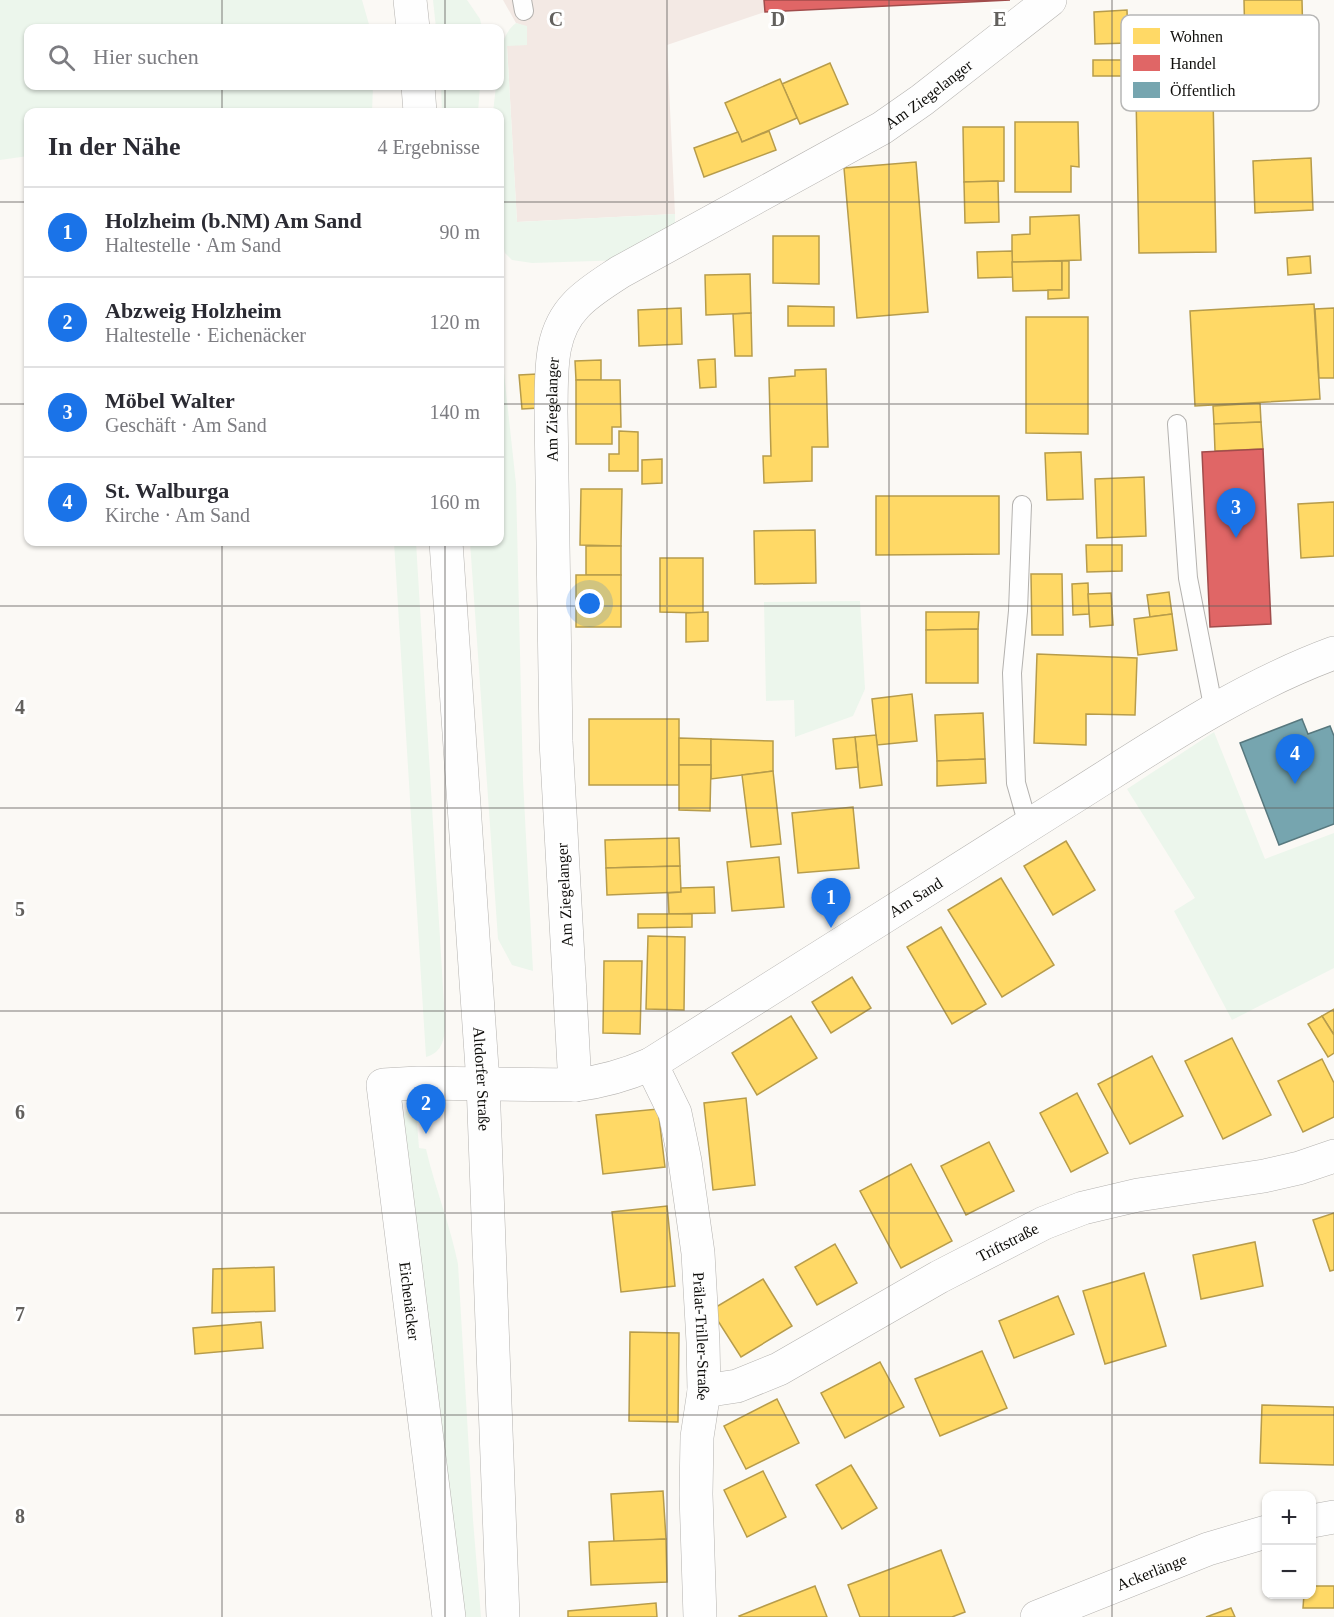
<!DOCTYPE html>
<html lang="de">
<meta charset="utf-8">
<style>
:root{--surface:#fff;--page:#f2f2f3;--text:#2b2b33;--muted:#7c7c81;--line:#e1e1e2;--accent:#1a73e8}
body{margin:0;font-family:"Times New Roman",serif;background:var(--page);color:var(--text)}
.controls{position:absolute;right:18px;bottom:18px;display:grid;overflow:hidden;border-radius:12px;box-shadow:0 2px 4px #0004}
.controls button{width:54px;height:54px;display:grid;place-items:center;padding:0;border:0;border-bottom:2px solid var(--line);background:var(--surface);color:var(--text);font:30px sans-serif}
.you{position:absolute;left:590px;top:604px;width:21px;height:21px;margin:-15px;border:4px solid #fff;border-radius:50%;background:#1a73e8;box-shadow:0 0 0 9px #1a73e833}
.badge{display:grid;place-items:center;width:39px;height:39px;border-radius:50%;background:var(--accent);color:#fff;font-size:20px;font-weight:700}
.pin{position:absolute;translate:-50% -50px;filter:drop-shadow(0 2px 3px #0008)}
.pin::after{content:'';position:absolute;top:32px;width:21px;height:18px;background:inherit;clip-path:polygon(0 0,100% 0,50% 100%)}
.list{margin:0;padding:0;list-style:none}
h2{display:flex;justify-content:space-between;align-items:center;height:78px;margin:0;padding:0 24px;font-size:26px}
h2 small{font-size:20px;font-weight:400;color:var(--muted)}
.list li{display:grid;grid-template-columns:39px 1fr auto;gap:18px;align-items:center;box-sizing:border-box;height:90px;padding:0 24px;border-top:2px solid var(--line)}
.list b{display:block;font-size:22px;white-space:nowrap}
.list p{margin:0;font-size:20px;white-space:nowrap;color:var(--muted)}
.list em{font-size:20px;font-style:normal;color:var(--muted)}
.icon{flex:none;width:33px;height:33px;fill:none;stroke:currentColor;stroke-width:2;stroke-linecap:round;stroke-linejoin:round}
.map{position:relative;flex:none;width:1334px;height:1617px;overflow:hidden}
.search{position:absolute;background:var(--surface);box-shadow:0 2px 4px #0004;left:24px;top:24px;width:480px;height:66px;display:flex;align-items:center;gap:15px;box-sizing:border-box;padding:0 21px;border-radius:12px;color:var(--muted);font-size:22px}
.panel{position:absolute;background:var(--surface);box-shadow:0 2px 4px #0004;left:24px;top:108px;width:480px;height:438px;border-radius:12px}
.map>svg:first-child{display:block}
</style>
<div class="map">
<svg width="1334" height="1617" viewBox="0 0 1334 1617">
<rect width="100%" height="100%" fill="#fbf9f5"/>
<polygon fill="#f3e9e4" points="503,0 1010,0 765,12 667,45 675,214 517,222 507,45 527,27 516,23"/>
<g fill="#ecf6ec">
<polygon points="0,0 362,0 370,28 28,28 28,86 373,86 372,112 28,112 28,156 0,160"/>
<polygon points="433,0 467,0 480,19 482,28 436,28"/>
<path d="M516,23L527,26V45L507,46L517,222L675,214V232L627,260L532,263L512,260L505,253L500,232V112H493L496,86H500C500,64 497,38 516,23Z"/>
<polygon points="441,86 480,86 478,112 442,112"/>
<polygon points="500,336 516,484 523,780 533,971 512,965 498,939 470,542 500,542"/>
<path d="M394,542H416L445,1021C445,1038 443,1052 426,1057Z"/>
<polygon points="860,601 865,689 853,716 795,737 794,700 766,701 764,602"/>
<polygon points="1214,732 1265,859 1334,833 1334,968 1232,1020 1174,911 1195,898 1127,789"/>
<path d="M420,1101L426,1112V1121L417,1123L419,1148L426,1149C435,1188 450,1224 458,1264L473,1520L481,1617H460L403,1129L404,1115L409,1105Z"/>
</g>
<g fill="#ffd966" stroke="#b79c4b" stroke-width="1.5">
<polygon points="1244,0 1302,0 1303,43 1245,45"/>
<polygon points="1127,10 1128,43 1095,44 1094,12"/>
<rect x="1093" y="60" width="29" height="16"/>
<polygon points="830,63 848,104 800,124 782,84"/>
<polygon points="780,79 797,118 742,142 725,103"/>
<polygon points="1213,94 1216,252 1139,253 1136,95"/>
<polygon points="1015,122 1078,122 1079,167 1071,166 1071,192 1015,192"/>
<polygon points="963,127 1004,127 1004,181 964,182"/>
<polygon points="769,131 776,150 704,177 694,148 738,132 742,142"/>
<polygon points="1311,158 1313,210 1255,213 1253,161"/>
<polygon points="916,162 928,312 857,318 844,168"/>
<polygon points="998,181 999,222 965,223 964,182"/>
<polygon points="1079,215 1081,260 1012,262 1012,235 1030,234 1030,217"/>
<polygon points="773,236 819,236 819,284 773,283"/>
<polygon points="1012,251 1013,277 978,278 977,252"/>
<polygon points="1310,256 1311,273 1288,275 1287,258"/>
<polygon points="1062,261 1062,290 1013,291 1012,262"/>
<polygon points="1062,261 1069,261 1069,298 1048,299 1048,290 1062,290"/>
<polygon points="750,274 751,313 706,315 705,275"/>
<polygon points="1314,304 1320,399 1195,406 1190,311"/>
<polygon points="788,306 834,307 834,326 788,326"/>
<polygon points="681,308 682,344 639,346 638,310"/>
<polygon points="1334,308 1334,378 1319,378 1315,309"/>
<polygon points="751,313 752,356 735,356 733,314"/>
<polygon points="1026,317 1088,317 1088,434 1026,433"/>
<polygon points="715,359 716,387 700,388 698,360"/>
<polygon points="601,360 601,380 576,380 575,361"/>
<polygon points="826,369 828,447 812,447 812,481 764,483 763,456 771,456 769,378 795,376 795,370"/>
<polygon points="537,374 539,408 522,409 519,375"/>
<polygon points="576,380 620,380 621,427 612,427 612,444 576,444"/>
<polygon points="1260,403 1261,422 1214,424 1213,406"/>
<polygon points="1261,422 1263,449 1215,451 1214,424"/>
<polygon points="619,431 638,432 638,471 609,471 609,454 619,454"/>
<polygon points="1081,452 1083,499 1047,500 1045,453"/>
<polygon points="662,459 662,483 642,484 642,460"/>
<polygon points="1144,477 1146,536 1097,538 1095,479"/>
<polygon points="581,489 622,489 621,546 580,545"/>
<polygon points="876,496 999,496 999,554 876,555"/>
<polygon points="1334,502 1334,556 1301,558 1298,504"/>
<polygon points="815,530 816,583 755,584 754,531"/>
<polygon points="1086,545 1122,545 1122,571 1087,572"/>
<rect x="586" y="546" width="35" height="29"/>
<polygon points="660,558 703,558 703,613 660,612"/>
<polygon points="1031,574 1062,574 1063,635 1032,635"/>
<rect x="576" y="575" width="45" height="52"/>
<polygon points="1088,583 1089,614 1073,615 1072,584"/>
<polygon points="1169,592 1172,614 1150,617 1147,595"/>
<polygon points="1111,593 1113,625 1090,627 1088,594"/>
<polygon points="708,612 708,641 686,642 686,613"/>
<polygon points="926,612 979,612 978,629 926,630"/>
<polygon points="1172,614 1177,650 1138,655 1134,619"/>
<polygon points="978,629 978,683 926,683 926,630"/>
<polygon points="1037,654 1137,658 1135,715 1086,714 1086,745 1034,743"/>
<polygon points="912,694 917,741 877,745 872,699"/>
<polygon points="983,713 985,759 937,761 935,715"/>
<rect x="589" y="719" width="90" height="66"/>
<polygon points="876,735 882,785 860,788 855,737"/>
<polygon points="855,737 858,767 836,769 833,739"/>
<polygon points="679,738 711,739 711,765 679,765"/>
<polygon points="711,739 773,741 773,771 711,779"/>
<polygon points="985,759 986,783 937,786 937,761"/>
<polygon points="679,765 711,765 710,811 679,810"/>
<polygon points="773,771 781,844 751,847 742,775"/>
<polygon points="853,807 859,868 798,873 792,813"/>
<polygon points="679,838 680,866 606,868 605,840"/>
<polygon points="1066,841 1095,890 1053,915 1024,866"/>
<polygon points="779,857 784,907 732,911 727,862"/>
<polygon points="680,866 681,892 607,895 606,868"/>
<polygon points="1001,878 1054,965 1002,997 948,910"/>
<polygon points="714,887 715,913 669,914 668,893 681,892 681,888"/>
<polygon points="638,914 692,914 692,927 638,928"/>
<polygon points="941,927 986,1004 952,1024 907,947"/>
<polygon points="648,936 685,937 684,1010 646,1009"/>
<polygon points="604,961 642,961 640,1034 603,1033"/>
<polygon points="852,977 871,1008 831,1033 812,1002"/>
<polygon points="1334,1009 1334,1035 1322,1016"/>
<polygon points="791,1016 817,1058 757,1095 732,1053"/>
<polygon points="1322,1016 1334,1035 1334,1053 1328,1057 1308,1024"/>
<polygon points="1232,1038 1271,1115 1223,1139 1185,1061"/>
<polygon points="1152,1056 1183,1116 1130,1144 1098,1084"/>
<polygon points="1322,1059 1334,1083 1334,1117 1303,1132 1278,1081"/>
<polygon points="1077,1093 1108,1153 1071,1172 1040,1113"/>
<polygon points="746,1098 755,1185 713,1190 704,1103"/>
<polygon points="658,1109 665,1167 603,1174 596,1115"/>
<polygon points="989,1142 1014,1191 966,1215 941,1166"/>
<polygon points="911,1164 952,1241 901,1268 860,1191"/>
<polygon points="667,1206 675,1286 621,1292 612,1212"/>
<polygon points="1334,1213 1334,1270 1330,1271 1313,1220"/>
<polygon points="1255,1242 1263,1286 1201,1299 1193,1255"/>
<polygon points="835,1244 857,1283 817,1305 795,1267"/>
<polygon points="274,1267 275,1311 212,1313 213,1269"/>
<polygon points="1144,1273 1166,1346 1105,1364 1083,1291"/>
<polygon points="763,1279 792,1326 741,1357 711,1310"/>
<polygon points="1058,1296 1074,1334 1014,1358 999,1321"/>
<polygon points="261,1322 263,1348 195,1354 193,1328"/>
<polygon points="630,1332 679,1333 678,1422 629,1421"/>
<polygon points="982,1351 1007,1408 940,1436 915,1379"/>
<polygon points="880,1362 904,1407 845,1438 821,1393"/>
<polygon points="777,1399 799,1443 746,1469 724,1426"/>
<polygon points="1262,1405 1334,1407 1334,1465 1260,1463"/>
<polygon points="851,1465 877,1508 842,1529 816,1485"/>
<polygon points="763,1471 786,1517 747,1537 724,1490"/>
<polygon points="663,1491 666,1539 614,1542 611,1494"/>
<polygon points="666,1539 667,1582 591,1585 589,1542"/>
<polygon points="941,1550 965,1612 952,1617 860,1617 848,1585"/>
<polygon points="815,1586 827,1617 740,1617 739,1616"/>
<polygon points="1312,1586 1334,1586 1334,1608 1303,1608 1304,1594 1312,1594"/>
<polygon points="656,1603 657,1617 568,1617 568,1611"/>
<polygon points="1231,1608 1235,1617 1206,1617"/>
</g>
<g fill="#e06666" stroke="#a14c4b" stroke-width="1.5">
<polygon points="764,0 1010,0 765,12"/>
<polygon points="1263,449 1271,624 1210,627 1202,452"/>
</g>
<polygon fill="#76a5af" stroke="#57787e" stroke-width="1.5" points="1302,719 1308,734 1330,726 1334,736 1334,824 1279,845 1240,743"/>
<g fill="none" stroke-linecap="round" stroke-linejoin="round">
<defs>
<g id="service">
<polyline points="522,0 524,11"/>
<polyline points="1177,424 1188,578 1214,711"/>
<polyline points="1022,505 1018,611 1012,673 1016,783 1028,825"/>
</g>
<g id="minor">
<path id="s1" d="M651,1064L675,1113L685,1161L698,1253L703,1342L704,1391L697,1437L696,1494L700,1617"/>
<path id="s2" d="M575,1085L556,741L551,411C552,374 548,334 576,305C588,292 605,282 620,272L882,128L922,100L1050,0"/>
<path id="s3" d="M704,1391L737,1386L779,1369L939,1277L1044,1223L1083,1208L1138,1195L1264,1176L1299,1168L1334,1156"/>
<polyline points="1312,1521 1334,1517"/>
<path id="s4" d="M449,1617L383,1085L418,1083L575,1085C602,1082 626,1075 651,1064C788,978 924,891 1061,805C1149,750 1236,689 1334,653"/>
<path id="s5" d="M1037,1617L1208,1549L1266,1532"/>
</g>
<g id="secondary">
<polyline points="410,0 413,28"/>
<polyline points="418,86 420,112"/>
<path id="s6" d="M446,542L483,1083L503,1617"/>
</g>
</defs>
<use href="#service" stroke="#b4b2af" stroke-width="20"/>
<use href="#minor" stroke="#b4b2af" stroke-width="34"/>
<use href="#secondary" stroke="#b4b2af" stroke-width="34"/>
<use href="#service" stroke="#fefefe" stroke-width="18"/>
<use href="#minor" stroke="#fefefe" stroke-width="33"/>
<use href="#secondary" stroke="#fefefe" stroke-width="33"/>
</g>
<path fill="none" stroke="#62605d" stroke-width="1.5" stroke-opacity="0.55" d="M222,0V28M445,0V28M667,0V1617M889,0V1617M1112,0V1617M222,86V112M445,86V112M0,202H28M500,202H1334M0,404H28M500,404H1334M222,542V1617M445,542V1617M0,606H1334M0,808H1334M0,1011H1334M0,1213H1334M0,1415H1334"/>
<g text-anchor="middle" stroke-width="6" stroke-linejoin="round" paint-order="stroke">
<g font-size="16" fill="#0f0e0b" stroke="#fff">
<text dy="6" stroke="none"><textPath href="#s2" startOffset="1198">Am Ziegelanger</textPath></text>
<text dy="6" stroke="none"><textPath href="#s2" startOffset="676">Am Ziegelanger</textPath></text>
<text transform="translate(564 895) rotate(-93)" y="6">Am Ziegelanger</text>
<text dy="6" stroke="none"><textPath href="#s4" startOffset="1120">Am Sand</textPath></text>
<text dy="6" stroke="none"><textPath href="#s6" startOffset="538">Altdorfer Straße</textPath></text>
<text dy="6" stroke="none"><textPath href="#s3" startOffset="340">Triftstraße</textPath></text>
<text transform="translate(410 1301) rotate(83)" y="6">Eichenäcker</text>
<text dy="6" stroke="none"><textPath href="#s1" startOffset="280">Prälat-Triller-Straße</textPath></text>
<text dy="6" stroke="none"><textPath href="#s5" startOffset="123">Ackerlänge</textPath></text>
</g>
</g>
<rect x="1121" y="15" width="198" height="96" rx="9" fill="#fff" stroke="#b7b7b6" stroke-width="1.5"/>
<rect x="1133" y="28" width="27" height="16" fill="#ffd966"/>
<rect x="1133" y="55" width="27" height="16" fill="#e06666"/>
<rect x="1133" y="82" width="27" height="16" fill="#76a5af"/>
<g font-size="16" fill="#0f0e0b">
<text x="1170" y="42">Wohnen</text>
<text x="1170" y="69">Handel</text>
<text x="1170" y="96">Öffentlich</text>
</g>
<g font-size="20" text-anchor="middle" font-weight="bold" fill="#62605d" stroke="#fff" stroke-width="6" stroke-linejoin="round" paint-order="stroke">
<text x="556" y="26">C</text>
<text x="778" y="26">D</text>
<text x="1000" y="26">E</text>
<text x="20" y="714">4</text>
<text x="20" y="916">5</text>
<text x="20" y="1119">6</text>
<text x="20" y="1321">7</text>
<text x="20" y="1523">8</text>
</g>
</svg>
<div class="controls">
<button>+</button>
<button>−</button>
</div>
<div class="you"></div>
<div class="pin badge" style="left:831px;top:928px">1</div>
<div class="pin badge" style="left:426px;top:1134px">2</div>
<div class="pin badge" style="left:1236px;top:538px">3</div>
<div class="pin badge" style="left:1295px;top:784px">4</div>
<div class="search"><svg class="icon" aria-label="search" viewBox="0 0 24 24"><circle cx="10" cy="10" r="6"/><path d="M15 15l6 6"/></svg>Hier suchen</div>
<section class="panel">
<h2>In der Nähe<small>4 Ergebnisse</small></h2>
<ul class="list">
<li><span class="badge">1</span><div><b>Holzheim (b.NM) Am Sand</b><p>Haltestelle · Am Sand</p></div><em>90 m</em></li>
<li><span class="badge">2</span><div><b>Abzweig Holzheim</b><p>Haltestelle · Eichenäcker</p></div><em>120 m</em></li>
<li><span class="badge">3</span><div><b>Möbel Walter</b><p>Geschäft · Am Sand</p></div><em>140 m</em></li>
<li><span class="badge">4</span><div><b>St. Walburga</b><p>Kirche · Am Sand</p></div><em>160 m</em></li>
</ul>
</section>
</div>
